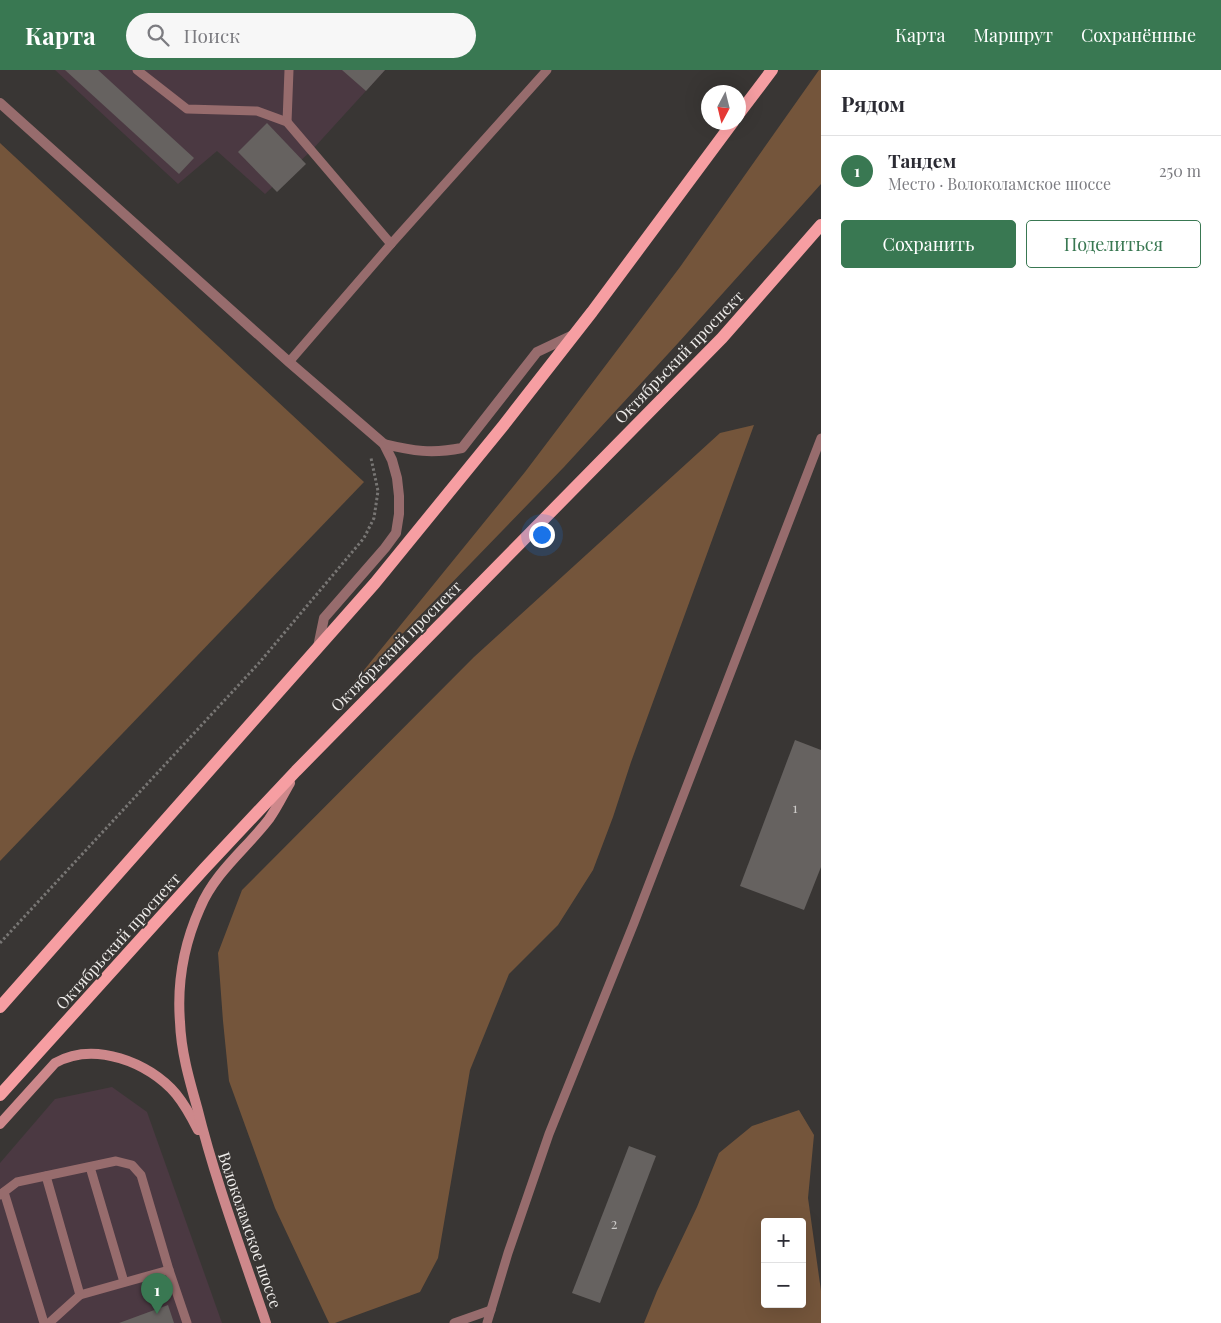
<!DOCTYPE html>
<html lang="ru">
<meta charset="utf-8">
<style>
:root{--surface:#fff;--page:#f7f7f7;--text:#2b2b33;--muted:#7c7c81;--line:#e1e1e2;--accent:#397852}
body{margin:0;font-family:"Playfair Display",serif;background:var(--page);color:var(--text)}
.controls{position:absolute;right:15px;bottom:15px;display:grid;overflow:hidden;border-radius:5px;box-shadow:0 5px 20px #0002}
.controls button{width:45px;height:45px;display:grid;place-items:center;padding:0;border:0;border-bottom:1px solid var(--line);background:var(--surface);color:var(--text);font:25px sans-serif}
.compass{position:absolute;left:701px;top:15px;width:45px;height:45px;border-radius:50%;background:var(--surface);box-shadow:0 5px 20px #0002;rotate:187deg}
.you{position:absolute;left:541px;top:464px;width:18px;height:18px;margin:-12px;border:4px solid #fff;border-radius:50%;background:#1a73e8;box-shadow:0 0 0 8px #1a73e833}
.badge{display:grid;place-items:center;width:32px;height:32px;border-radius:50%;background:var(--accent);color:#fff;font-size:16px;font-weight:700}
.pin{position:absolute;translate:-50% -41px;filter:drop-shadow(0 1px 2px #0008)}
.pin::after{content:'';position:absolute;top:26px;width:18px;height:15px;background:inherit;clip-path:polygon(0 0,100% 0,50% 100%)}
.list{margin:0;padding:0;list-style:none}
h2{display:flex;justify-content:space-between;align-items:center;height:65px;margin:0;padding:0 20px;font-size:21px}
h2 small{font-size:16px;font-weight:400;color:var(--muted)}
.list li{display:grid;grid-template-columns:32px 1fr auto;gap:15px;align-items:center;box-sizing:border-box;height:70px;padding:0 20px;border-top:1px solid var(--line)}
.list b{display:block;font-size:19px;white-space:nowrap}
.list p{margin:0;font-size:16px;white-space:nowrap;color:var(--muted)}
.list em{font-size:16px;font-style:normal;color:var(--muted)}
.actions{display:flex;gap:10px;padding:15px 20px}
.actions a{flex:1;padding:11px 0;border:1px solid var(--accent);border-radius:5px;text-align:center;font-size:18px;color:var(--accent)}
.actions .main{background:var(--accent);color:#fff}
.icon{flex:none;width:28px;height:28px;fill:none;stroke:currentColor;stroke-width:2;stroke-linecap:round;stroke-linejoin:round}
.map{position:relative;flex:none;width:821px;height:1253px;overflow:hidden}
header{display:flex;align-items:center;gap:30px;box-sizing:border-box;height:70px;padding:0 25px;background:var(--accent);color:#fff}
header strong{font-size:24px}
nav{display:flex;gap:28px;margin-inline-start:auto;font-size:18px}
.search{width:350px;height:45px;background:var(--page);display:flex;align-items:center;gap:12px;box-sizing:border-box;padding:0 18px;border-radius:28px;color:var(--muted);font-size:19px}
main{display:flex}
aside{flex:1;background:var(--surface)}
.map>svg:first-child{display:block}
</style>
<header>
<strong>Карта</strong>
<div class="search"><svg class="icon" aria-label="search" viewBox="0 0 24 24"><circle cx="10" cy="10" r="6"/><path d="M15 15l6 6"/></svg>Поиск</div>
<nav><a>Карта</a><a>Маршрут</a><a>Сохранённые</a></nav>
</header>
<main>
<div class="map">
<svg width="821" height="1253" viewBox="0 0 821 1253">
<rect width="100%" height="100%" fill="#393634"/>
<g fill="#4b3942">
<polygon points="55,0 385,0 312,80 265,124 217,81 178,114"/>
<polygon points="112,1017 147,1042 222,1253 0,1253 0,1093 55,1029"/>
</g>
<g fill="#74553b" fill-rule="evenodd">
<polygon points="819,0 821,0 821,114 679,272 564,397 347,621 525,402 680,197"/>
<polygon points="0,73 364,412 0,791"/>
<polygon points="754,355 631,692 613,747 593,800 558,855 509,904 470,1000 438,1188 420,1222 335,1253 329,1253 275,1138 229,1011 223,951 218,883 242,820 474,587 720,363"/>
<path d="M799,1040L814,1065L808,1128L821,1221V1253H644L657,1221L697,1137L719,1083L752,1056ZM765,1152H802V1234H765Z"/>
</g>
<g fill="#666260">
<polygon points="65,0 98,0 194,88 179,104"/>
<polygon points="342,0 385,0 366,21"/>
<polygon points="267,53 306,94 277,122 238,82"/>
<polygon points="795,670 821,680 821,797 804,840 740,816"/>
<polygon points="629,1076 656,1086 600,1233 572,1223"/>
<polygon points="168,1235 174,1253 119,1253"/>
</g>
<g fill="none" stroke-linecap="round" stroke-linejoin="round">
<polyline stroke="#787674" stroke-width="3" stroke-dasharray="2.5 2.5" stroke-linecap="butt" points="0,873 259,593 364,468 374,448 378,421 371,388"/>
<g stroke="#976c6d" stroke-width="9">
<polyline points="137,0 187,39 257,41 287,52 391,174 289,292"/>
<polyline points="287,52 289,0"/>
<polyline points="391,174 547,0"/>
<polyline points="90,1097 124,1212"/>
<polyline points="46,1106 80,1225"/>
<polyline points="4,1122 44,1253"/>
<polyline points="0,1125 17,1112 116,1091 132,1095 141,1105 169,1200 187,1253"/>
<polyline points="49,1253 80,1225 169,1200"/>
<polyline points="454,1253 491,1240"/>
<polyline points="487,1253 508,1183 549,1064 634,853 821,368"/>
</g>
<g stroke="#976c6d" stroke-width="10">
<polyline points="0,33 289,292 384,374 392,390 397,408 399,426 399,444 396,463 385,478 324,548 318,577"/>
<path d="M384,374C413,381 432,384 462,378L537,282L573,265"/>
</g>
<g stroke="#cd888b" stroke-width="10">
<path d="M0,1054L55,993C94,971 149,992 176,1024C185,1035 192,1048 198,1060"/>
<path d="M266,1253C242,1182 215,1110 197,1037C189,1009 181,981 180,952C177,914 184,874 200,838C215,802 246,779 269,749C277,738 283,725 290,713"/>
</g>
<g stroke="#f69ea2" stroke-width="12">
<polyline points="738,45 772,0"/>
<polyline points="0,937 375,513 503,356 592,242 733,52"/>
<polyline points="0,1025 204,799 296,701 722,268 821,155"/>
</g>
</g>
<g text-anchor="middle" stroke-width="4" stroke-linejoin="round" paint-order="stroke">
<g font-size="14" fill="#cccac8">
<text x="795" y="743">1</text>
<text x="614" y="1159">2</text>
</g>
<g font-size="16" fill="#eeecea" stroke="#393634">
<text transform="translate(679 287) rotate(-46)" y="6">Октябрьский проспект</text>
<text transform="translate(396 576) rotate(-45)" y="6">Октябрьский проспект</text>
<text transform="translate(118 871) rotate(-48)" y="6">Октябрьский проспект</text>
<text transform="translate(250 1160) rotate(71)" y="6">Волоколамское шоссе</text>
</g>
</g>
</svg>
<div class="controls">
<button>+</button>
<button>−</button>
</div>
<svg class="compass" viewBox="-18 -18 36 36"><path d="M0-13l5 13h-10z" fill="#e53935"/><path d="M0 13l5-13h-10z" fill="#7c7c81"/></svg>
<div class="you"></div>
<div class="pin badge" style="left:157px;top:1244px">1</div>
</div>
<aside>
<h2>Рядом<small></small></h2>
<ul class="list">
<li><span class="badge">1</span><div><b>Тандем</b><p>Место · Волоколамское шоссе</p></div><em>250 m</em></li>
</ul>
<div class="actions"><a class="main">Сохранить</a><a>Поделиться</a></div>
</aside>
</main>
